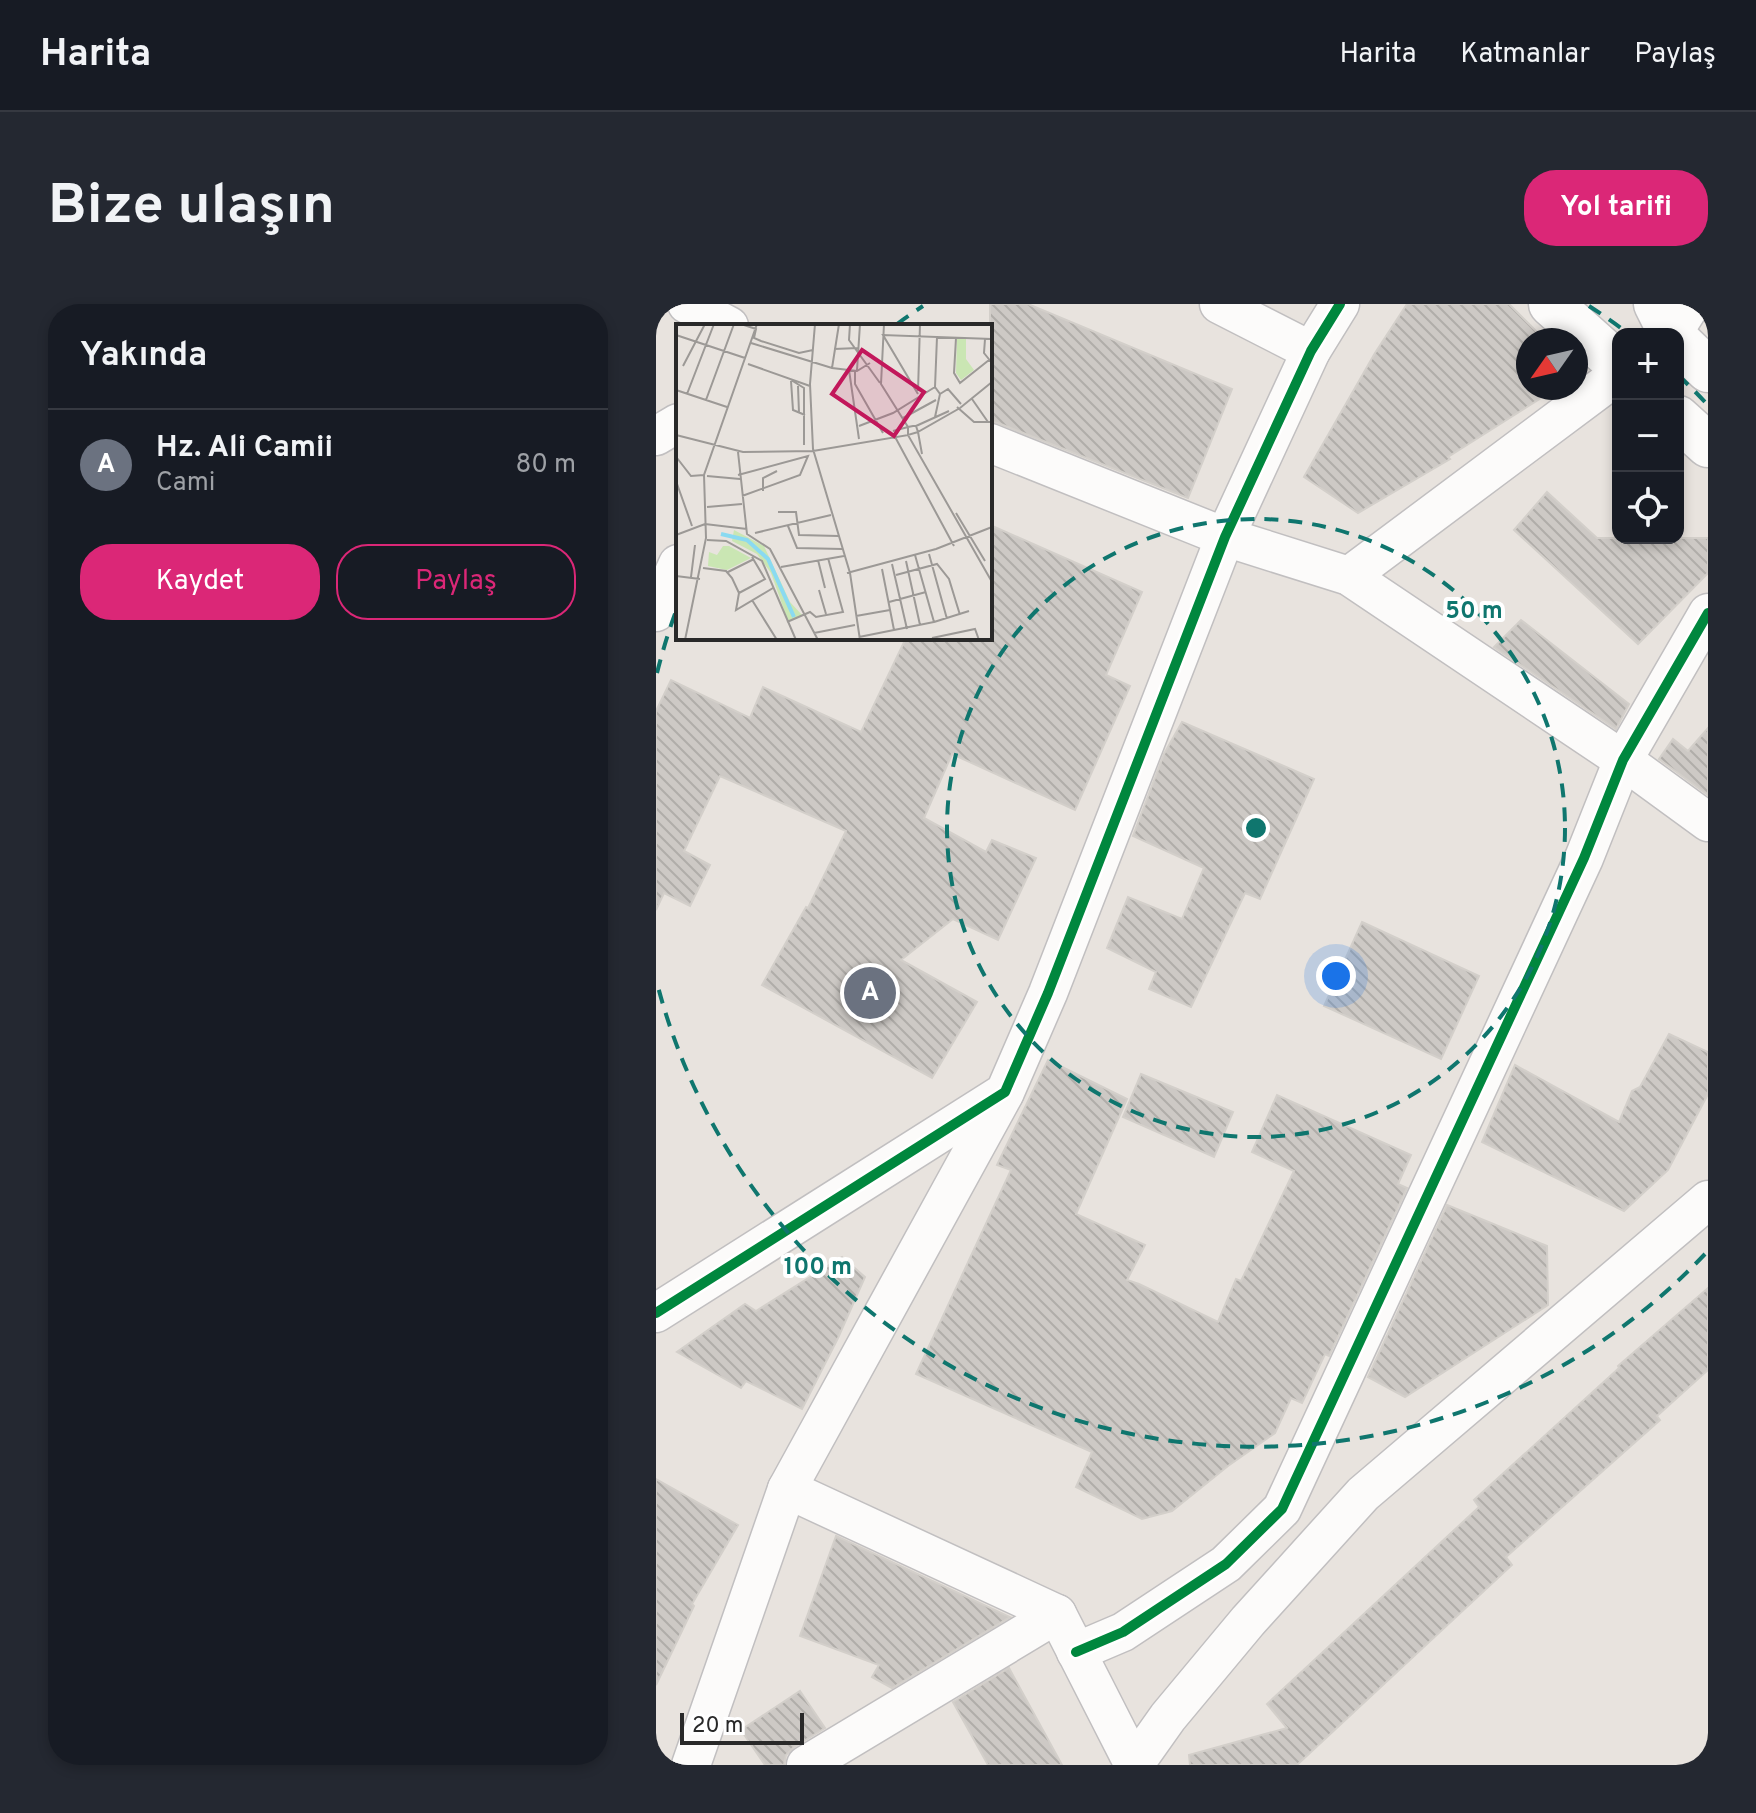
<!DOCTYPE html>
<html lang="tr">
<meta charset="utf-8">
<style>
:root{--surface:#171b24;--page:#242831;--text:#f1f3f6;--muted:#9ea1a6;--line:#363941;--accent:#db2777}
body{margin:0;font-family:Overpass,sans-serif;background:var(--page);color:var(--text)}
.controls{position:absolute;right:24px;top:24px;display:grid;overflow:hidden;border-radius:16px;box-shadow:0 4px 12px #0003}
.controls button{width:72px;height:72px;display:grid;place-items:center;padding:0;border:0;border-bottom:2px solid var(--line);background:var(--surface);color:var(--text);font:40px sans-serif}
.compass{position:absolute;left:860px;top:24px;width:72px;height:72px;border-radius:50%;background:var(--surface);box-shadow:0 4px 12px #0003;rotate:236deg}
.scale{position:absolute;left:24px;bottom:20px;width:124px;box-sizing:border-box;padding-left:8px;border:4px solid #292929;border-top:0;font-size:22px;line-height:28px;white-space:nowrap;color:#292929;-webkit-text-stroke:6px #fff;paint-order:stroke}
.you{position:absolute;left:680px;top:672px;width:28px;height:28px;margin:-20px;border:6px solid #fff;border-radius:50%;background:#1a73e8;box-shadow:0 0 0 12px #1a73e833}
.badge{display:grid;place-items:center;width:52px;height:52px;border-radius:50%;background:var(--accent);color:#fff;font-size:26px;font-weight:700}
.pin{position:absolute;translate:-50% -50%;border:4px solid #fff;box-shadow:0 2px 8px #0006}
.list{margin:0;padding:0;list-style:none}
h2{display:flex;justify-content:space-between;align-items:center;height:104px;margin:0;padding:0 32px;font-size:34px}
h2 small{font-size:26px;font-weight:400;color:var(--muted)}
.list li{display:grid;grid-template-columns:52px 1fr auto;gap:24px;align-items:center;box-sizing:border-box;height:112px;padding:0 32px;border-top:2px solid var(--line)}
.list b{display:block;font-size:30px;white-space:nowrap}
.list p{margin:0;font-size:26px;white-space:nowrap;color:var(--muted)}
.list em{font-size:26px;font-style:normal;color:var(--muted)}
.actions{display:flex;gap:16px;padding:24px 32px}
.actions a{flex:1;padding:18px 0;border:2px solid var(--accent);border-radius:32px;text-align:center;font-size:28px;color:var(--accent)}
.actions .main{background:var(--accent);color:#fff}
.icon{flex:none;width:44px;height:44px;fill:none;stroke:currentColor;stroke-width:2;stroke-linecap:round;stroke-linejoin:round}
.map{position:relative;flex:none;width:1052px;height:1461px;overflow:hidden;border-radius:32px}
header{display:flex;align-items:center;gap:48px;box-sizing:border-box;height:112px;padding:0 40px;background:var(--surface);border-bottom:2px solid var(--line)}
header strong{font-size:38px}
nav{display:flex;gap:44px;margin-inline-start:auto;font-size:28px}
.intro{display:flex;align-items:center;justify-content:space-between;box-sizing:border-box;height:192px;padding:0 48px}
h1{margin:0;font-size:56px}
.button{padding:20px 36px;border-radius:32px;background:var(--accent);color:#fff;font-size:28px;font-weight:700}
main{display:flex;gap:48px;padding:0 48px}
aside{flex:1;background:var(--surface);border-radius:32px;box-shadow:0 4px 12px #0003}
.map>svg:first-child{display:block}
</style>
<header>
<strong>Harita</strong>
<nav><a>Harita</a><a>Katmanlar</a><a>Paylaş</a></nav>
</header>
<div class="intro"><h1>Bize ulaşın</h1><a class="button">Yol tarifi</a></div>
<main>
<aside>
<h2>Yakında<small></small></h2>
<ul class="list">
<li><span class="badge" style="background:#6b7280">A</span><div><b>Hz. Ali Camii</b><p>Cami</p></div><em>80 m</em></li>
</ul>
<div class="actions"><a class="main">Kaydet</a><a>Paylaş</a></div>
</aside>
<div class="map">
<svg width="1052" height="1461" viewBox="0 0 1052 1461">
<defs>
<pattern id="building-back-hatch" width="6" height="6" patternUnits="userSpaceOnUse" patternTransform="scale(2)"><rect width="6" height="6" fill="#cdc9c5"/><path d="M-1 5l2 2M0 0l6 6M5-1l2 2" fill="none" stroke="#b0ada9"/></pattern>
</defs>
<rect width="100%" height="100%" fill="#e8e3de"/>
<g fill="url(#building-back-hatch)" stroke="#d3cfca" stroke-width="2">
<polygon points="334,0 372,0 576,85 532,194 342,119 334,118"/>
<polygon points="751,0 853,0 889,36 872,36 872,84 901,84 792,153 794,155 702,209 648,173 719,49"/>
<polygon points="891,188 941,234 1052,234 1052,269 982,340 858,226"/>
<polygon points="334,221 486,288 450,371 474,382 419,506 296,450 268,514 330,548 336,536 380,554 342,636 297,615 245,656 321,698 276,774 106,681 150,603 152,604 190,527 64,472 28,547 54,561 34,602 8,589 0,606 0,407 15,376 94,414 107,383 205,428 250,334 334,334"/>
<polygon points="865,316 973,400 960,425 838,343"/>
<polygon points="526,418 658,475 604,595 589,589 535,703 493,685 500,668 451,644 472,593 526,615 548,564 477,532 508,450"/>
<polygon points="1052,424 1052,491 1003,455 1017,435 1032,447"/>
<polygon points="706,618 823,672 785,755 668,702"/>
<polygon points="1013,730 1052,748 1052,790 1012,866 968,907 826,838 859,761 963,818 976,787 984,783"/>
<polygon points="392,756 471,795 420,910 489,941 471,976 483,980 562,1018 580,975 585,977 638,867 596,848 621,791 755,851 742,880 751,884 673,1052 669,1050 646,1099 635,1094 619,1129 572,1162 516,1207 486,1215 420,1183 436,1148 260,1070 355,866 341,861"/>
<polygon points="485,770 577,808 558,853 467,813"/>
<polygon points="791,901 891,942 892,1001 749,1093 712,1073"/>
<polygon points="186,953 209,973 182,1034 146,1105 90,1077 85,1084 21,1048 89,1000 100,1007"/>
<polygon points="1052,984 1052,1066 1001,1112 1004,1116 850,1253 856,1261 641,1461 534,1461 533,1451 631,1424 611,1400 823,1203 818,1196 963,1064 962,1062"/>
<polygon points="0,1175 82,1221 36,1300 38,1302 0,1381"/>
<polygon points="180,1232 354,1313 236,1384 216,1373 223,1361 144,1332"/>
<polygon points="353,1364 406,1461 332,1461 297,1398"/>
<polygon points="144,1387 169,1424 138,1443 130,1451 128,1461 109,1461 85,1426"/>
</g>
<g fill="none" stroke-linecap="round" stroke-linejoin="round">
<defs>
<g id="minor">
<polyline points="31,0 73,22"/>
<polyline points="563,0 655,47"/>
<polyline points="1016,30 1035,0"/>
<polyline points="0,132 22,119"/>
<polyline points="334,139 569,233 693,272 967,456 1052,518"/>
<polyline points="693,272 962,71"/>
<polyline points="0,308 22,260"/>
<polyline points="0,1009 349,788 392,689 569,233 655,47 684,0"/>
<polyline points="131,1185 401,1310 478,1461"/>
<polyline points="420,1348 467,1328 570,1260 626,1205 928,554 967,456 1052,309"/>
<polyline points="35,1461 131,1185 348,790"/>
<polyline points="150,1461 401,1310"/>
<polyline points="478,1461 512,1413 592,1317 707,1190 1052,896"/>
</g>
<g id="secondary">
<polyline points="895,0 962,60"/>
<polyline points="1000,0 1015,30"/>
<polyline points="1022,37 1052,66"/>
<polyline points="1022,114 1052,141"/>
</g>
</defs>
<use href="#minor" stroke="#c1bfc0" stroke-width="41"/>
<use href="#secondary" stroke="#c1bfc0" stroke-width="47"/>
<use href="#minor" stroke="#fcfbfa" stroke-width="38"/>
<use href="#secondary" stroke="#fcfbfa" stroke-width="44"/>
<defs>
<g id="cycleway">
<polyline points="0,1009 349,788 392,689 569,233 655,47 684,0"/>
<polyline points="420,1348 467,1328 570,1260 626,1205 928,554 967,456 1052,309"/>
</g>
</defs>
<use href="#cycleway" stroke="#fff" stroke-width="15"/>
<use href="#cycleway" stroke="#00873e" stroke-width="10"/>
</g>
<g fill="none" stroke="#0f766e" stroke-width="4" stroke-dasharray="14 10">
<circle cx="600" cy="524" r="309"/>
<path d="M1049 950A619 619 0 0 1 1 679M1 369A619 619 0 0 1 20 307M241 20A619 619 0 0 1 267 2M933 2A619 619 0 0 1 973 30M1022 71A619 619 0 0 1 1049 98"/>
</g>
<g transform="translate(20 20)">
<rect width="316" height="316" fill="#e8e3de"/>
<path d="M281,15H290V35L298,46L285,56L280,49ZM58,206L88,222L114,278L126,291L112,297L95,249L81,230L56,217ZM47,222H53L75,234L51,246L32,242L33,228L41,231Z" fill="#cae6b3"/>
<path fill="none" stroke="#8adaf1" stroke-width="4" d="M45,210L71,216L92,235L118,293"/>
<path fill="none" stroke="#9c9996" stroke-width="2" d="M65,0L80,5L78,14L85,17L123,29L137,26M139,0L134,60L137,125L174,249L184,316M174,0L173,16L204,59M208,0L205,60L232,103M0,11L69,34M280,14L278,49L284,59L313,36M309,15L308,29L316,39M75,19L156,44L181,47L194,39M158,25L182,24M72,40L134,62M7,42L29,0M156,44L163,0M173,46L183,115M181,46L184,0M179,47V60L207,109M115,56L128,64V121M115,57L117,86L129,91M122,62L123,89M259,63L261,13M0,66L51,83M242,67L244,0M11,70L38,0M242,70L207,11L316,15M264,70L272,65L285,80M296,75L312,98M30,76L58,0M281,83L298,98H316M227,94L260,76M183,102L217,89L259,63L264,70L259,93M240,102L273,87M217,107L232,103L237,102H240L242,108L232,111V103M0,111L67,128L137,127L232,111L316,258M218,111L278,222M62,128L71,210L94,225L142,316M246,130L242,108L284,84L316,58M1,134L15,152L28,151M62,151L132,132L124,151L66,172M31,152L64,155M0,157L16,202M87,167V154L101,147M31,183L66,180M102,188H120L123,211L162,212M280,189L309,237M112,202L121,224L166,225M79,209L155,191M0,211L29,200L71,205M31,216L50,217L86,237L120,316M253,230L271,295M142,236L149,264M230,237L244,301M216,240L231,305M105,243L168,232M27,244L50,247L56,254L63,269L60,286L97,264M206,245L218,306M52,248L78,235M171,249L260,225L316,203M220,251L261,240L273,255L284,291M0,252L24,255M15,253L19,221M143,266L150,290M63,269L89,255L76,233M76,276L101,316M213,278L250,268M180,292L214,286M111,298L134,288L140,293L167,288L152,234M258,298L293,287M138,309L179,301M183,313L258,298L239,231M256,314L299,305L303,316M9,316L30,214L28,151L81,0"/>
<path fill="#c2185b" fill-opacity="0.15" stroke="#c2185b" stroke-width="4" d="M186,26L248,68L218,112L156,70Z"/>
<rect width="316" height="316" fill="none" stroke="#292929" stroke-width="4"/>
</g>
<circle cx="600" cy="524" r="12" fill="#0f766e" stroke="#fff" stroke-width="4"/>
<g font-size="24" text-anchor="middle" font-weight="bold" fill="#0f766e" stroke="#fff" stroke-width="8" stroke-linejoin="round" paint-order="stroke">
<text x="818" y="314">50 m</text>
<text x="162" y="970">100 m</text>
</g>
</svg>
<div class="controls">
<button>+</button>
<button>−</button>
<button><svg class="icon" aria-label="locate" viewBox="0 0 24 24"><circle cx="12" cy="12" r="6"/><path d="M12 2v4M12 18v4M2 12h4M18 12h4"/></svg></button>
</div>
<svg class="compass" viewBox="-18 -18 36 36"><path d="M0-13l5 13h-10z" fill="#e53935"/><path d="M0 13l5-13h-10z" fill="#9ea1a6"/></svg>
<div class="scale">20 m</div>
<div class="you"></div>
<div class="pin badge" style="left:214px;top:689px;background:#6b7280">A</div>
</div>
</main>
